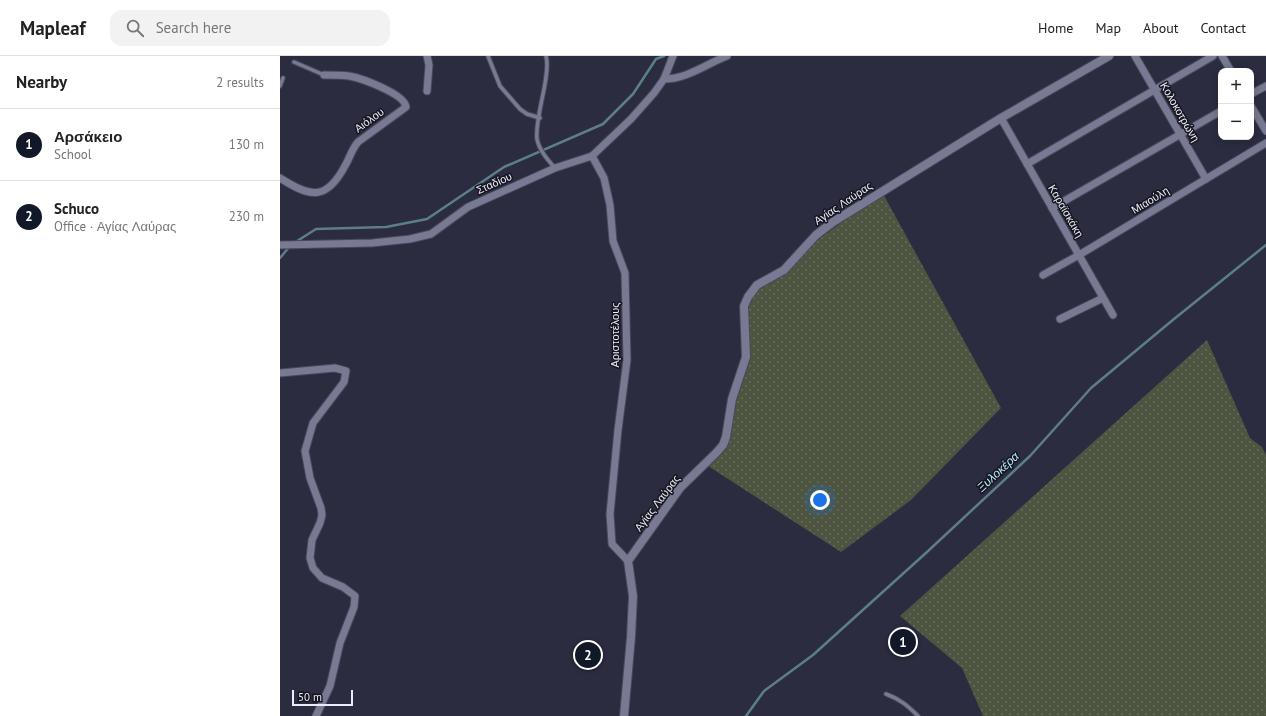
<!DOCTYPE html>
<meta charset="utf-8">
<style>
:root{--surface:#fff;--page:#f2f2f2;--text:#222;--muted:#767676;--line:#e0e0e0;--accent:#111827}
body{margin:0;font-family:"PT Sans",sans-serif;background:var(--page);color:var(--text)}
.controls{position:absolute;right:12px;top:12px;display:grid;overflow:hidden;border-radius:8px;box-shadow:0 2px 10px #0003}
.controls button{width:36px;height:36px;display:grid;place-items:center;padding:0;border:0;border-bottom:1px solid var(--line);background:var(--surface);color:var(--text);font:20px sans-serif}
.scale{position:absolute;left:12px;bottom:10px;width:61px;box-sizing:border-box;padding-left:4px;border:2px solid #ebecfa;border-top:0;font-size:11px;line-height:14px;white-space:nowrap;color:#ebecfa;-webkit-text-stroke:3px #15151f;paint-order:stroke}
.you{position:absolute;left:540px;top:444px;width:14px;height:14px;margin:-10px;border:3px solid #fff;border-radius:50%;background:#1a73e8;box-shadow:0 0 0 6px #1a73e833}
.badge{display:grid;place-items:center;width:26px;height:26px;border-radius:50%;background:var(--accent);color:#fff;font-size:13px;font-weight:700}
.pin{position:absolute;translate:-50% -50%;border:2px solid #fff;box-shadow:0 1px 4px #0006}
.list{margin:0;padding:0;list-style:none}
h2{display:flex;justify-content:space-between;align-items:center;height:52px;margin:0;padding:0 16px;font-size:17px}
h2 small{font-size:13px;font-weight:400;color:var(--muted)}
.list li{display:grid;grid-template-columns:26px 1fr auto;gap:12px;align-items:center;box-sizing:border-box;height:72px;padding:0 16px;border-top:1px solid var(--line)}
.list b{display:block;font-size:15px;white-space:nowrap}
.list p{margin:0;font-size:13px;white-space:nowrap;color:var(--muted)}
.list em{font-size:13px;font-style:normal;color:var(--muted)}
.icon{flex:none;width:22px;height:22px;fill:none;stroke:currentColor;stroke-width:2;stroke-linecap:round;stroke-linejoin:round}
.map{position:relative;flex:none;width:986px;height:660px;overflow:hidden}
header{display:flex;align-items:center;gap:24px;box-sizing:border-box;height:56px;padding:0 20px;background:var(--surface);border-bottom:1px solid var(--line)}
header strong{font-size:19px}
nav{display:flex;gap:22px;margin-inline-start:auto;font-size:14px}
.search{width:280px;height:36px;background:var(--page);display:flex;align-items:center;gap:10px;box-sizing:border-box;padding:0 14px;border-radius:12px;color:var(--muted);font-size:15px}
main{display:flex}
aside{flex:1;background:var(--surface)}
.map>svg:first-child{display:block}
</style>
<header>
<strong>Mapleaf</strong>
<div class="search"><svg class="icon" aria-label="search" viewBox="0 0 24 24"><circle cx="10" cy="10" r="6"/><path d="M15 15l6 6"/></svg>Search here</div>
<nav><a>Home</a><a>Map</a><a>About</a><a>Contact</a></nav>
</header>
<main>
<aside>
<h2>Nearby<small>2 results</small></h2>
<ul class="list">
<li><span class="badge">1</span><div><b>Αρσάκειο</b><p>School</p></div><em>130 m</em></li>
<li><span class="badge">2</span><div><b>Schuco</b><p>Office · Αγίας Λαύρας</p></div><em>230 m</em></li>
</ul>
</aside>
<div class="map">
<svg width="986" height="660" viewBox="0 0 986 660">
<defs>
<pattern id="grass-dots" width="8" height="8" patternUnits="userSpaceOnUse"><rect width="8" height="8" fill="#4d5440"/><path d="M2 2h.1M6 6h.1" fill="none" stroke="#676d5c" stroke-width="1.8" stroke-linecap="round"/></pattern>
</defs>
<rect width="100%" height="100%" fill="#2c2c41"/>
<g fill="url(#grass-dots)">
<polygon points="602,136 721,352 631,444 561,496 428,410 447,390 456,343 470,298 468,254 471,243 478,234 506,217 539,183"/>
<polygon points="927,284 970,382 982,391 986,399 986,660 703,660 682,612 620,560"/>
</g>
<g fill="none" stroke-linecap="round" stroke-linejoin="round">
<g stroke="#5b7e89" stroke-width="2.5">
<polyline points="14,187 36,173 106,171 147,163 224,111 323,68 353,38 376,3 384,0"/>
<polyline points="0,202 10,190"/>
<polyline points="466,660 484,635 533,599 647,496 750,400 811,332 894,263 986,189"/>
</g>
<defs>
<g id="service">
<polyline points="208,0 220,30 240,53 247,58 260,62"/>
<path d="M266,0C268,7 267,14 266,21C264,39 255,67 257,83C259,94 268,104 275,112"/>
<polyline points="14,6 44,19"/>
<polyline points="0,30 3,22"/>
<path d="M606,638C620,643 628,650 638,660"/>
</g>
<g id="minor">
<polyline points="855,0 926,123"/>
<polyline points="942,0 951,15"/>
<path d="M384,23C407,23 426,8 447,0"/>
<polyline points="147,35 149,9 147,0"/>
<polyline points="971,38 986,30"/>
<polyline points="971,50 986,75"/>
<polyline points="721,62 833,259"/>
<polyline points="312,100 324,122 330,149 333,185 345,217 347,304 338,374 330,458 332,488 348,505"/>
<polyline points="747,108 933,0"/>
<path d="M0,122C31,142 47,145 66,108C70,101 72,93 78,86L126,51C125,38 81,22 69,20C61,19 52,19 44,19"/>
<polyline points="772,152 941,55"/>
<polyline points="0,189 92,187 130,183 151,178 188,151 275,112 312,100 351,63 374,37 384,23 393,0"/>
<polyline points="763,219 799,199 986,87"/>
<polyline points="780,263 823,242"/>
<polyline points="0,317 55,312 66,315 64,326 33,367 25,395 30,422 41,452 42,459 40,467 32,484 30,502 33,512 42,522 63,531 75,540 74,551 60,587 50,630 36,660"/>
</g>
<polyline id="tertiary" points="344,660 351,581 353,540 348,505 400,432 437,396 443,389 446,381 452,343 466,301 464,250 468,241 477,229 504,214 536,179 553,166 721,62 829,0"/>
</defs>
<use href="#service" stroke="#48485a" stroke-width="5.5"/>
<use href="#minor" stroke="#48485a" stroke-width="9"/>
<use href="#tertiary" stroke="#48485a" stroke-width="10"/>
<use href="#service" stroke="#787992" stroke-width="3.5"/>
<use href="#minor" stroke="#787992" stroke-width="7"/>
<use href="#tertiary" stroke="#787992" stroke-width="8"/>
</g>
<g text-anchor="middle" stroke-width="3" stroke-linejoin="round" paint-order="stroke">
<g font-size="11" fill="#ebecfa" stroke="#15151f">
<text transform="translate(900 56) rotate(60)" y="4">Κολοκοτρώνη</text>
<text transform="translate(89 64) rotate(-36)" y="4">Αιόλου</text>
<text transform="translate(214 127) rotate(-24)" y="4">Σταδίου</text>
<text transform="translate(870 144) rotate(-31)" y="4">Μιαούλη</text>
<text transform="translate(563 147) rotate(-34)" y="4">Αγίας Λαύρας</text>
<text transform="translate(786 155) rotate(60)" y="4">Καραϊσκάκη</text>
<text transform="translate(335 279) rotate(-90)" y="4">Αριστοτέλους</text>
<text transform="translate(377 447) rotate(-53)" y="4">Αγίας Λαύρας</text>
</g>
<g font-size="12" font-style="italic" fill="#b9eeff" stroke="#15151f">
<text transform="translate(718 416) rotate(-43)" y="4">Ξυλοκέρα</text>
</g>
</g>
</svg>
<div class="controls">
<button>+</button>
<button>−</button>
</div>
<div class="scale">50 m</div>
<div class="you"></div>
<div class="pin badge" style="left:623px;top:586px">1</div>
<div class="pin badge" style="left:308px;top:599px">2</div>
</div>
</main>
